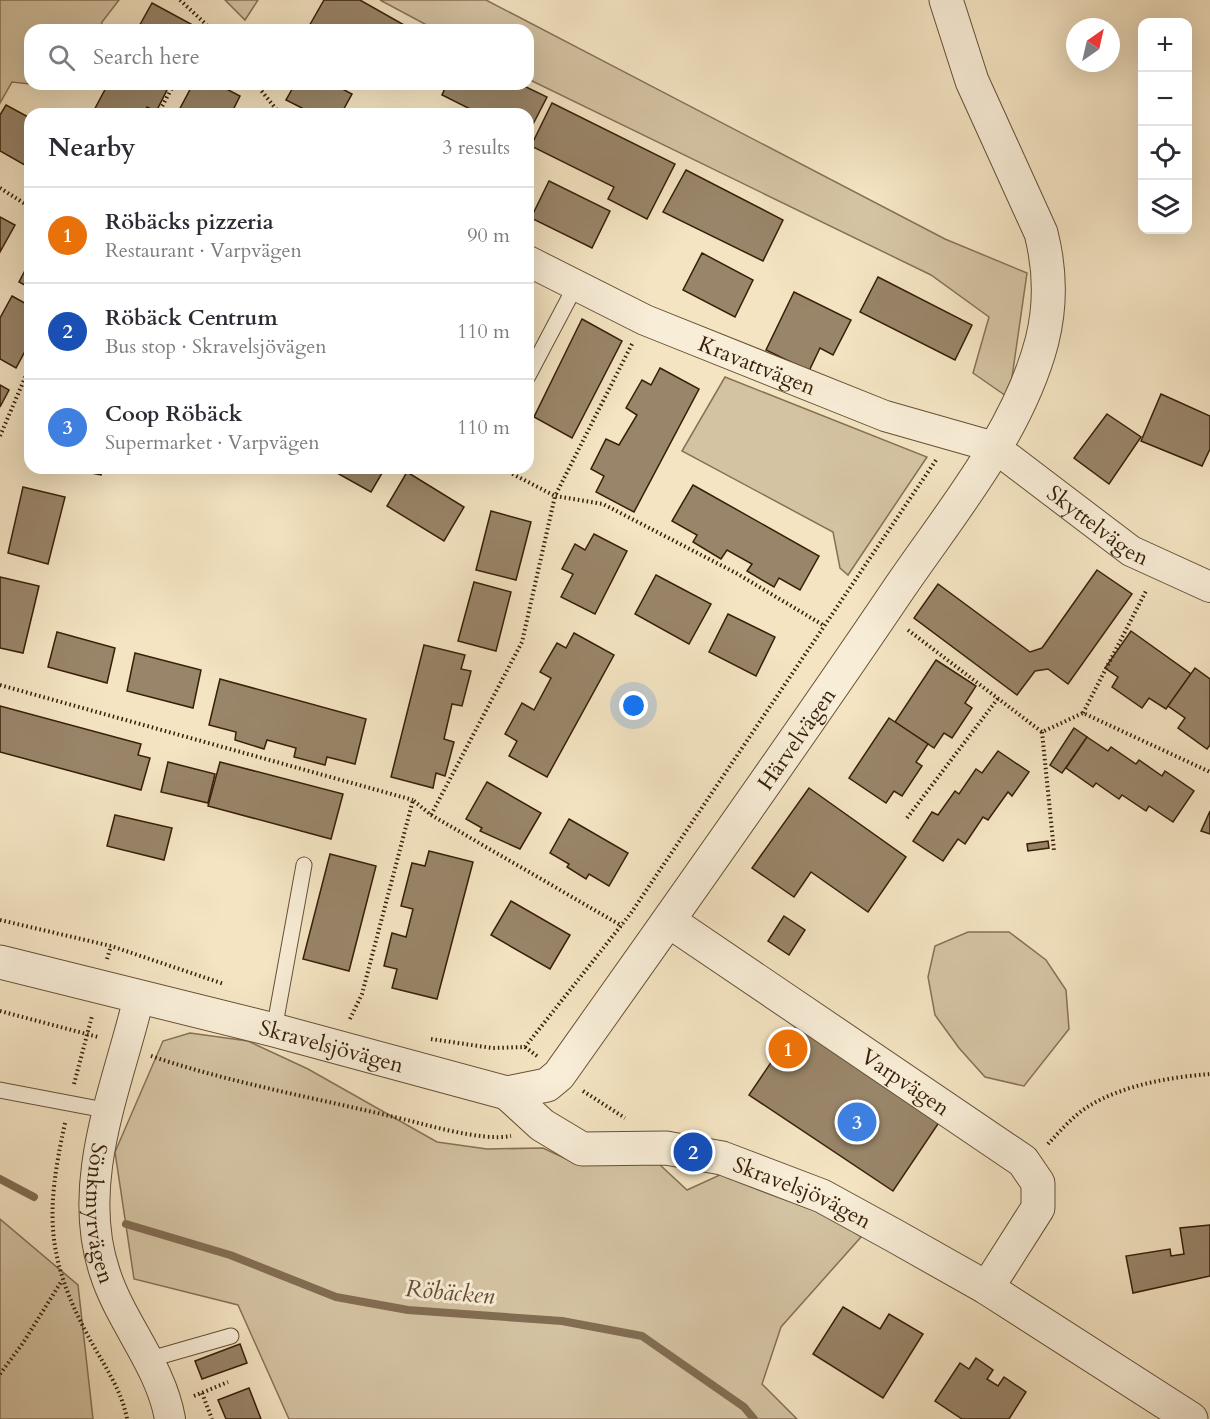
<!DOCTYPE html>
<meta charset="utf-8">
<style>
:root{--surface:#fff;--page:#f2f2f3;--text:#2b2b33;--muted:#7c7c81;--line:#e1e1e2;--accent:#111827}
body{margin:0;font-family:Cardo,serif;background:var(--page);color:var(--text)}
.controls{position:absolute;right:18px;top:18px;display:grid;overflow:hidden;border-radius:12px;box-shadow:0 6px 24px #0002}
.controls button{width:54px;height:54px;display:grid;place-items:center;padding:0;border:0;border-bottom:2px solid var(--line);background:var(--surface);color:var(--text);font:30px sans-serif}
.compass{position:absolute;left:1066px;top:18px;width:54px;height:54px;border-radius:50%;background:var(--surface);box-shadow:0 6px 24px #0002;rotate:34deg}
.you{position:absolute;left:634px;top:706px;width:21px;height:21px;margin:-15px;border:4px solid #fff;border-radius:50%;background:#1a73e8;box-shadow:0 0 0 9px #1a73e833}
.badge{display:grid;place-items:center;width:39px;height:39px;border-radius:50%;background:var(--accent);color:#fff;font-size:20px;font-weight:700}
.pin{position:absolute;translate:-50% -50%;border:3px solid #fff;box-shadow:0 2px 6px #0006}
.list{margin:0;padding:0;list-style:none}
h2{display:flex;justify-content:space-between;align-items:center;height:78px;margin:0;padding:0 24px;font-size:26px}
h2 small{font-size:20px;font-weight:400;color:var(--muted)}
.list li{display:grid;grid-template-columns:39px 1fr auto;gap:18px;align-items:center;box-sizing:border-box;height:96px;padding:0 24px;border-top:2px solid var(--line)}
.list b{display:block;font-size:22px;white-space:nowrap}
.list p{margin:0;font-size:20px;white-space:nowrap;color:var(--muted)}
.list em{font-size:20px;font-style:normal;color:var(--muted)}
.icon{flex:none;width:33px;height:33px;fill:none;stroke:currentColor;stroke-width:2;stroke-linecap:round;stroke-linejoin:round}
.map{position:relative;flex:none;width:1210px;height:1419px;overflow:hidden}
.search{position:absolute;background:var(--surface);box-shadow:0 6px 24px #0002;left:24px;top:24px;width:510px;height:66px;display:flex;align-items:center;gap:15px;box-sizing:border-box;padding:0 21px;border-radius:18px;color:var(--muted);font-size:22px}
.panel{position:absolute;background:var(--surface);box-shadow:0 6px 24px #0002;left:24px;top:108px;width:510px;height:366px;border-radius:18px}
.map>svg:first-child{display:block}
</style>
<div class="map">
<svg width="1210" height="1419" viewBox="0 0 1210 1419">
<rect width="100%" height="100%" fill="#f4e4c2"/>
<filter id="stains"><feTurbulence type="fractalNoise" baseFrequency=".00333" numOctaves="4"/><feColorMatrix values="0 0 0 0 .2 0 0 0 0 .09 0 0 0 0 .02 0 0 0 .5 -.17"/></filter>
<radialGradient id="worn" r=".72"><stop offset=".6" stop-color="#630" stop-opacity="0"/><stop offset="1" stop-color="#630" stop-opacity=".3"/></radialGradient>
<g fill="#d4c3a2" stroke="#867155" stroke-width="1.5">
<polygon points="0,0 119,0 102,22 101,30 30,30 30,84 12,82 0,103"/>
<polygon points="225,0 258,0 245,20"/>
<polygon points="380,0 486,0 945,239 1027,273 1009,398 973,373 989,317 931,275 528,79 528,30 436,30"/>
<polygon points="725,377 927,457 848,575 840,568 833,532 682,451"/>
<polygon points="968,932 1009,932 1046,960 1066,990 1069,1029 1024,1086 985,1077 959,1048 935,1015 928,977 935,946"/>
<polygon points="190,1033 248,1041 308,1069 437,1142 487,1149 543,1148 577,1164 658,1163 687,1190 724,1173 812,1201 861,1237 781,1327 762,1384 797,1419 289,1419 238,1305 134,1279 115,1152 163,1041"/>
<polygon points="0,1219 78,1285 93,1419 0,1419"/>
</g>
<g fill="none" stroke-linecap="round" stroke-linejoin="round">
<g stroke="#826d52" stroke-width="8">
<polyline points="0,1179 34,1197"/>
<polyline points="126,1224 230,1255 336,1297 408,1310 562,1321 642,1336 744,1407 754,1419"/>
</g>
</g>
<g fill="#998569" stroke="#371f08" stroke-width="1.5">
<polygon points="324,0 360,0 413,30 311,30 308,28"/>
<polygon points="152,3 191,24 188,30 137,30"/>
<polygon points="108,84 170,84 156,112 147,107 143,114 92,114"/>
<polygon points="193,84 217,84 240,96 231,114 177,114"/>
<polygon points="295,84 333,84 352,94 341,114 304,114 299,112 302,108 286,100"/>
<polygon points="447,84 520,84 547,97 528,134 528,114 480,114 442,95"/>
<polygon points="552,103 675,164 647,219 608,199 614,187 531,146"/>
<polygon points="6,105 30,118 30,168 0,151 0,115"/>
<polygon points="686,170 783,220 763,261 663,212"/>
<polygon points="549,181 610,211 592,248 531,218"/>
<polygon points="0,217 15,225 0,252"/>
<polygon points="702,253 753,280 735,317 683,290"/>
<polygon points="30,261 30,288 19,282"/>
<polygon points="878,277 972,325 955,360 860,312"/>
<polygon points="794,292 851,320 833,355 820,348 809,371 766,350"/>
<polygon points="12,296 30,306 30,342 16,368 0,359 0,318"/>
<polygon points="582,319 622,341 572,438 534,417"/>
<polygon points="660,368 699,389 634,512 596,492 604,476 591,469 606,439 619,445 637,415 626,408 642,380 651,385"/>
<polygon points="0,385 9,390 0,407"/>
<polygon points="1161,394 1210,416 1210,449 1202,466 1141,441"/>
<polygon points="1107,414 1141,437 1109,484 1074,458"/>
<polygon points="65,468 103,468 101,475"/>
<polygon points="328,468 385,468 371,492"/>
<polygon points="407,472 464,507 444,541 387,506"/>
<polygon points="693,485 819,556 800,590 779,578 774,587 747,571 752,564 727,550 721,559 693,542 697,535 672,521"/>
<polygon points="23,487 65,497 48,564 8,553"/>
<polygon points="491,511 531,522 516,580 476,570"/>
<polygon points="594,534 627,551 595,614 561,597 573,574 562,569 575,544 585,550"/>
<polygon points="1097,570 1132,594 1068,684 1048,669 1035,671 1017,695 914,618 938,584 1030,652 1042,648"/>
<polygon points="656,575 711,604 689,644 635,614"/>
<polygon points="0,577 39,586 23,653 0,648"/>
<polygon points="474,582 511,592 496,651 458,641"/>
<polygon points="728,614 775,637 756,676 709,652"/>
<polygon points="1131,631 1191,674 1166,709 1149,698 1142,708 1112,687 1118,677 1105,668"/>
<polygon points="57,632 115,648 107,683 48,667"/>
<polygon points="574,633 614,655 547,777 509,756 517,741 505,734 522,703 534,710 551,678 540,672 557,643 566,648"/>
<polygon points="424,645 465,655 461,669 471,671 462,706 452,704 444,739 454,742 445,776 436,773 433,788 391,777"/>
<polygon points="135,653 201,670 193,708 127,691"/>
<polygon points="936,660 976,686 965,703 972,708 952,738 944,733 934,748 895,722"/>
<polygon points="1195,668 1210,679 1210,745 1207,749 1178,728 1185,718 1168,706"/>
<polygon points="220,679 366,719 355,764 327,757 325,765 294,757 296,748 267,740 264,749 235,740 236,732 209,725"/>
<polygon points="0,706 141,744 138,755 150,758 141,790 0,752"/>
<polygon points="889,718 928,744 916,762 922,766 902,796 894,791 886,803 849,778"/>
<polygon points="1074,728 1087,737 1062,773 1050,765"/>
<polygon points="1087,737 1108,751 1111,747 1136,764 1139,760 1162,776 1165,771 1194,791 1173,822 1149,806 1146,811 1122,795 1119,799 1096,783 1093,787 1066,768"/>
<polygon points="998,751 1029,772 1012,796 1008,792 988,820 983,817 965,844 958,839 943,861 913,841 932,812 938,815 955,791 959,794 976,769 982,773"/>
<polygon points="168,762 215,774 208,803 161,792"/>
<polygon points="220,762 343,794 331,839 208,806"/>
<polygon points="487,782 541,813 520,849 480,831 482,828 466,819"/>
<polygon points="809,788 906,857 868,912 811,872 794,897 752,868"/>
<polygon points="1210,811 1210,834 1201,831"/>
<polygon points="115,815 172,828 164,860 107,846"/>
<polygon points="569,819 628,853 609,886 589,874 586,879 567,867 569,864 550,853"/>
<polygon points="1048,841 1049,848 1028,851 1027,844"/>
<polygon points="429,851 473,862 437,999 392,988 397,969 384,966 392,933 406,937 413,909 401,906 412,863 425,866"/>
<polygon points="330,854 376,866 349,971 303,959"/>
<polygon points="511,901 570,935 550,969 491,935"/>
<polygon points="784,916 805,930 789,955 768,941"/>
<polygon points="797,1024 940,1121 893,1191 749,1095"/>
<polygon points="1210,1225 1210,1276 1133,1293 1126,1256 1170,1249 1171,1256 1184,1254 1180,1228"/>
<polygon points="843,1307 880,1329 889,1314 923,1334 883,1398 813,1354"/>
<polygon points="240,1344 247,1363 202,1379 195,1361"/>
<polygon points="976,1358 993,1370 987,1379 998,1386 1004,1377 1026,1392 1009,1419 962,1419 935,1401 960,1363 969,1369"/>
<polygon points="249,1388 261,1419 226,1419 218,1400"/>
</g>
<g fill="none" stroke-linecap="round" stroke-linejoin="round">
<defs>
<g id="service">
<polyline points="528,376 576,285"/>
<polyline points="274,1030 304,865"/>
<polyline points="0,1090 110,1111"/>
<polyline points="147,1360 231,1336"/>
</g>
<g id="minor">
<path id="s1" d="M528,261L645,320L885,416L994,447L1131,551L1210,587"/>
<path id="s2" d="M139,997C118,1086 74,1182 105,1273C121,1323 161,1366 170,1419"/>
</g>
<g id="tertiary">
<path id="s3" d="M669,921L1023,1161L1038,1183V1208L987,1288"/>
<path id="s4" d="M0,962L274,1030L507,1093L542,1125L582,1149L666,1148L722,1158L822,1196L895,1236L987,1288L1191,1419"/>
<path id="s5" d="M507,1093L547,1085L559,1075C673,914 788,753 898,590C951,512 1018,433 1042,341C1051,305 1050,268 1041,233L972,81L946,0"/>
</g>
</defs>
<use href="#service" stroke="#665036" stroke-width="17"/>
<use href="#minor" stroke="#665036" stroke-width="32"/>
<use href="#tertiary" stroke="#665036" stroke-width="35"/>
<g stroke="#371f08" stroke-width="4" stroke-dasharray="1.5 3" stroke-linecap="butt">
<polyline points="180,0 212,30"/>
<polyline points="256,84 280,114"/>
<polyline points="158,114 174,84"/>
<polyline points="0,188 30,207"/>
<polyline points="632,344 555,496 603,504 736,573 823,625"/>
<polyline points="0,436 30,366"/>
<polyline points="908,630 1042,732 1083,713 1210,772"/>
<polyline points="0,685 413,800"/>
<polyline points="1083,713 1147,589"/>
<polyline points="1042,732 1054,851"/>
<polyline points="431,815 622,926"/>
<polyline points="907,818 999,697"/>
<polyline points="0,920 111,946 224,984"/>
<polyline points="107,959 111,946"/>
<polyline points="0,1011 98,1037"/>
<polyline points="350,1019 362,994 413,800 431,815 522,642 555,496 501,468"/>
<polyline points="431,1039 492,1048 525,1047 631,913 936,460"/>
<polyline points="525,1047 537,1056"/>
<path d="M151,1056C228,1082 310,1097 390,1116C422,1123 480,1142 511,1136"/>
<polyline points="74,1084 92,1016"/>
<polyline points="583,1091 625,1118"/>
<path d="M65,1123C46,1211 45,1255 88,1336C102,1362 122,1390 127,1419"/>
<path d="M1048,1144C1060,1131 1074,1115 1089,1106C1123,1085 1171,1077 1210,1074"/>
<polyline points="0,1374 23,1343 61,1282"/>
<polyline points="202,1393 212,1419"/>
<polyline points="194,1396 228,1382"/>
</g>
<use href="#service" stroke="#f8edd7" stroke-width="15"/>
<use href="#minor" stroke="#f8edd7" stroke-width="30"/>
<use href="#tertiary" stroke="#f8edd7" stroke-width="33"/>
</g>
<g text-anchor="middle" stroke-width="6" stroke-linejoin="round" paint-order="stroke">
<g font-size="22" fill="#371f08" stroke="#f8edd7">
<text dy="8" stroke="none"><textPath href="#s1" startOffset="252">Kravattvägen</textPath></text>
<text dy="8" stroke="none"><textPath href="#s1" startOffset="633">Skyttelvägen</textPath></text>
<text dy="8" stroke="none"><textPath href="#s5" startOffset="468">Härvelvägen</textPath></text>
<text dy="8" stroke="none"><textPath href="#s4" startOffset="342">Skravelsjövägen</textPath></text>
<text dy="8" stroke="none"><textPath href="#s3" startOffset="286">Varpvägen</textPath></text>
<text dy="8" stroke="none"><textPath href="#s4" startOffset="846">Skravelsjövägen</textPath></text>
<text dy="8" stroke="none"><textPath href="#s2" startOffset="222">Sönkmyrvägen</textPath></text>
</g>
<g font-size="24" font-style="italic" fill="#634c33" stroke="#f8edd7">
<text transform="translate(450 1292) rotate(5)" y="8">Röbäcken</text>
</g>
</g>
<rect width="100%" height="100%" filter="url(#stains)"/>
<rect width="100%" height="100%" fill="url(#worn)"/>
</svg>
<div class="controls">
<button>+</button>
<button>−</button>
<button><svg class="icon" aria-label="locate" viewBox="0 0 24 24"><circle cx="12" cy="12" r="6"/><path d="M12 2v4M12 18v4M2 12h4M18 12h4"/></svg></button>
<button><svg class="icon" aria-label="layers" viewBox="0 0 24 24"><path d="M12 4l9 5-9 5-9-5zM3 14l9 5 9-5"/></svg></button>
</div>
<svg class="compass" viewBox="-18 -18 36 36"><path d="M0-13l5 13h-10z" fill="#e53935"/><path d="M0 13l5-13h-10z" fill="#7c7c81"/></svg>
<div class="you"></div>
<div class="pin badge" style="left:788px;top:1049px;background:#e8710a">1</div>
<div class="pin badge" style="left:693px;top:1152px;background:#1a4fb4">2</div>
<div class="pin badge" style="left:857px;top:1122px;background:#3f7fe0">3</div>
<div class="search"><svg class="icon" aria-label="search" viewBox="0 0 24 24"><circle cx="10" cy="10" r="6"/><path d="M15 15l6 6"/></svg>Search here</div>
<section class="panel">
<h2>Nearby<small>3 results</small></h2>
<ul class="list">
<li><span class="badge" style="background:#e8710a">1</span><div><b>Röbäcks pizzeria</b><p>Restaurant · Varpvägen</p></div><em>90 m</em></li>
<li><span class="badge" style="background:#1a4fb4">2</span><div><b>Röbäck Centrum</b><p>Bus stop · Skravelsjövägen</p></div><em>110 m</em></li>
<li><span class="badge" style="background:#3f7fe0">3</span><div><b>Coop Röbäck</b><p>Supermarket · Varpvägen</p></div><em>110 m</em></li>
</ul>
</section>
</div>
